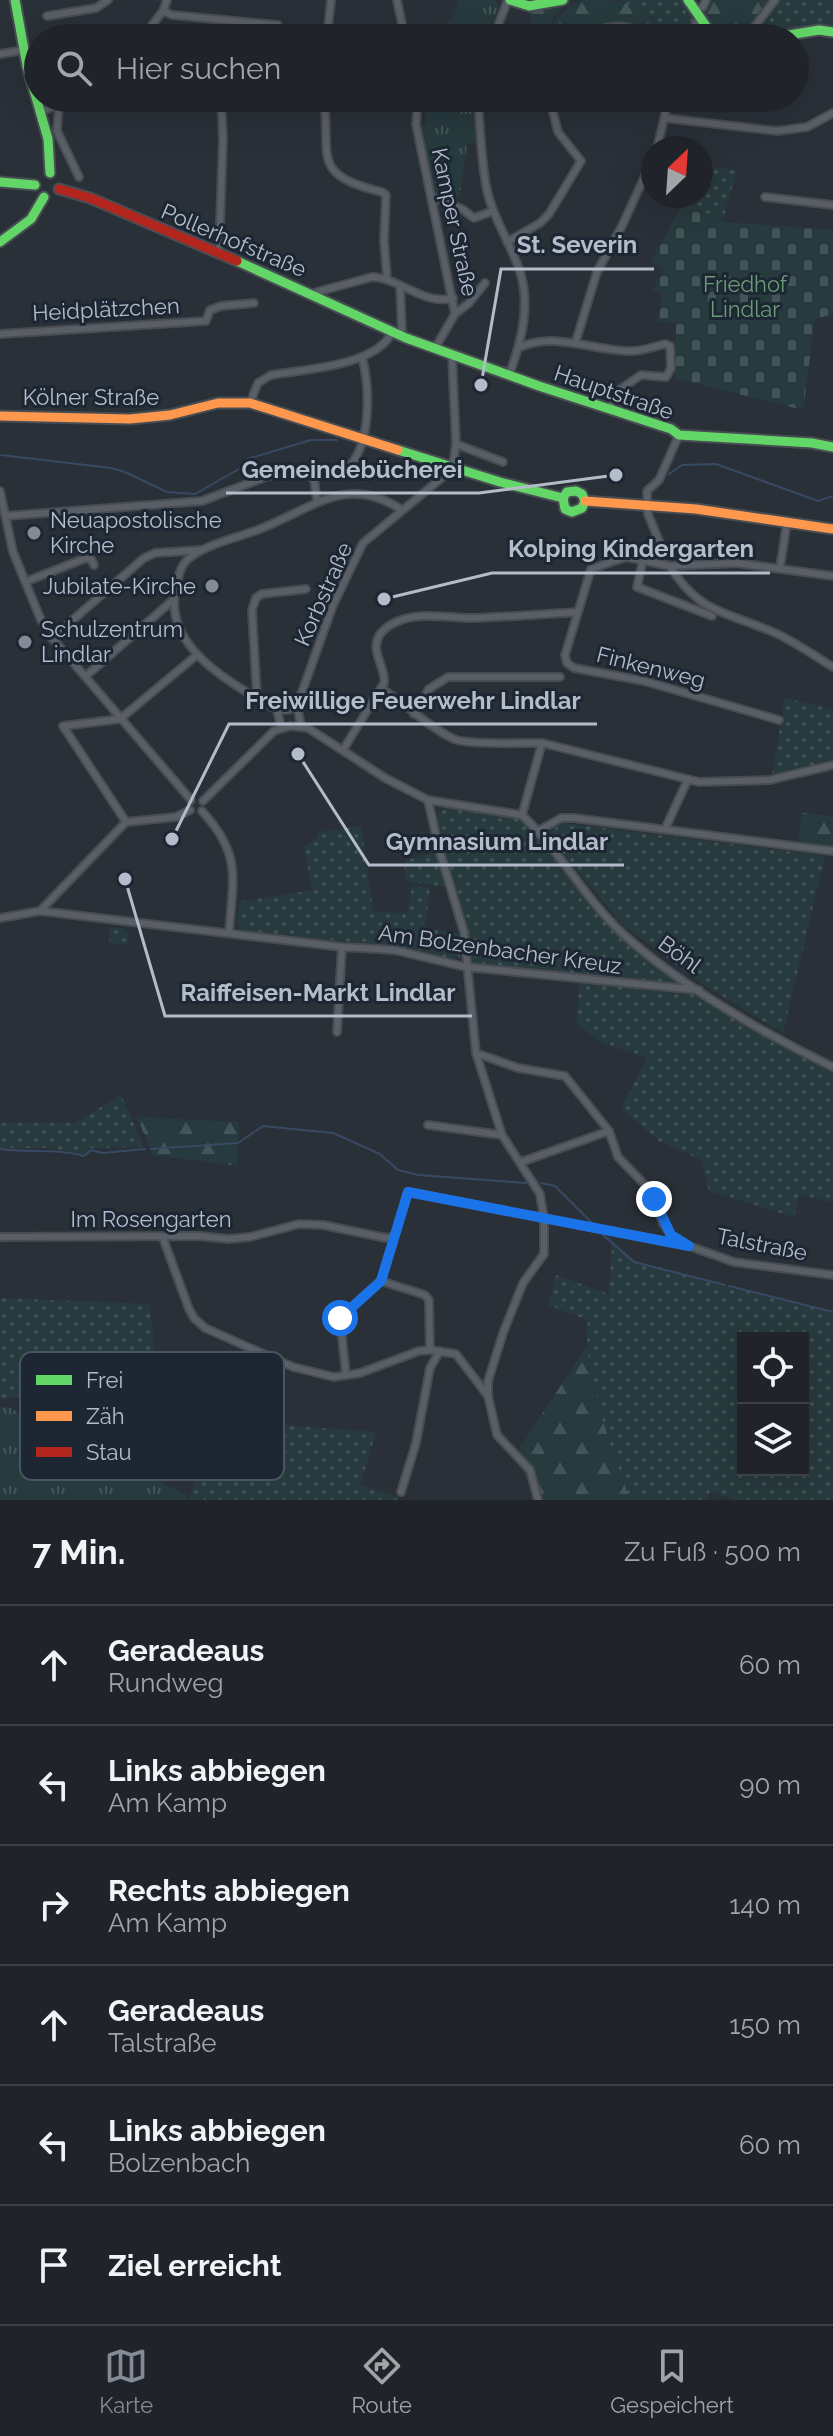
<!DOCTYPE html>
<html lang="de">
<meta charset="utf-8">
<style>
:root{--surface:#20242a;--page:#282c32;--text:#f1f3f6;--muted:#a2a4a8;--line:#3d4147;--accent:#848b96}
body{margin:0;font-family:Raleway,sans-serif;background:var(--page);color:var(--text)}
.controls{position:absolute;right:24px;bottom:24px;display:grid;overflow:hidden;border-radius:0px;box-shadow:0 8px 32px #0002}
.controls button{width:72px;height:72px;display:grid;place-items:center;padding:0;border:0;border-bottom:2px solid var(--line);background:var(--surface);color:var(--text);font:40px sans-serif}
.compass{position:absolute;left:641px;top:136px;width:72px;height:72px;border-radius:50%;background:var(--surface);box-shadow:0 8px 32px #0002;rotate:25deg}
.stop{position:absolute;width:24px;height:24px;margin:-18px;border:6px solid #1a73e8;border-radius:50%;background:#fff}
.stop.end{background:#1a73e8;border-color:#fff;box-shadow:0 2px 8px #0008}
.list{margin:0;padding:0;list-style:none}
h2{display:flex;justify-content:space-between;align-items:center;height:104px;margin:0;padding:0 32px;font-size:34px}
h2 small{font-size:26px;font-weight:400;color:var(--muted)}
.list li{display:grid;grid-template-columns:52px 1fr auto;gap:24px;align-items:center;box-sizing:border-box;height:120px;padding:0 32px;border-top:2px solid var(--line)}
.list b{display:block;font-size:30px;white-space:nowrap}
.list p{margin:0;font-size:26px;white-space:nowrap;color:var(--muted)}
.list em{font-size:26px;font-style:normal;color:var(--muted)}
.icon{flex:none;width:44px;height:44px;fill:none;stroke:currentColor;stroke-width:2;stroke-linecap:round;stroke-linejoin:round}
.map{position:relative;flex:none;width:833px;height:1500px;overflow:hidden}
.search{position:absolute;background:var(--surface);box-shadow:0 8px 32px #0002;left:24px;right:24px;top:24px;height:88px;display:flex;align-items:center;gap:20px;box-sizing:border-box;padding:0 28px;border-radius:44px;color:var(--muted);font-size:30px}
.sheet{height:824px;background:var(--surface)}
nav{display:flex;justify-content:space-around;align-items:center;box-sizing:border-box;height:112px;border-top:2px solid var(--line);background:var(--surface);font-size:22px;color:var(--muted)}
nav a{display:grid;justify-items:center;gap:4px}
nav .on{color:var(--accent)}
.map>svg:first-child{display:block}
</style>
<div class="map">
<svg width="833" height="1500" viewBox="0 0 833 1500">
<defs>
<pattern id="grass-dots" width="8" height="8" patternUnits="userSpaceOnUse" patternTransform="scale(2)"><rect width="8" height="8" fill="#273a3e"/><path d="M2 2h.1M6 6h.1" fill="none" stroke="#445559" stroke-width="1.8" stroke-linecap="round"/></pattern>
<pattern id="forest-firs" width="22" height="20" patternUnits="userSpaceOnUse" patternTransform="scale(2)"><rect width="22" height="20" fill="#273a3e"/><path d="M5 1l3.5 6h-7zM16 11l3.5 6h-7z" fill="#445559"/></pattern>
<pattern id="cemetery-stones" width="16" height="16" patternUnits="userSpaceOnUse" patternTransform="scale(2)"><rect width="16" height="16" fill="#273a3e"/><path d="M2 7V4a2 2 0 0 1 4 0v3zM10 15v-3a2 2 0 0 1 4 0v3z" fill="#445559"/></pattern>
<pattern id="park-tufts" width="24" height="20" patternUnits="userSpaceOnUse" patternTransform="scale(2)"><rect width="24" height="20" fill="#273a3e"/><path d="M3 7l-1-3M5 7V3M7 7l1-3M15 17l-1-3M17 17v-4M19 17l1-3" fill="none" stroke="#445559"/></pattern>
</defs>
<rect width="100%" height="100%" fill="#2a3038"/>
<g fill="url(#grass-dots)" fill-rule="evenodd">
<path d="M620,0H683C699,18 697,20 685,38H668L651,16Z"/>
<polygon points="780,0 833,0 833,29 817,28 765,35 757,26"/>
<polygon points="710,167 737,170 723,220 683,203 687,196 701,196 701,177"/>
<polygon points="785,698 833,709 833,761 772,776"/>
<polygon points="451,807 513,815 522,819 601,915 684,985 473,965 470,961 460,902 436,826 439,811"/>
<polygon points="563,823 825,856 783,1033 699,982 623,925 550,838 552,830"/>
<polygon points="361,826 373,911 407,914 412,886 430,888 425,928 459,933 460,958 450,960 394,946 286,936 249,932 240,928 237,922 239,902 312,890 304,847 316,839 319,832"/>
<polygon points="435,852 447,887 406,881 404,861"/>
<polygon points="110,927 124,929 129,936 128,945 109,943"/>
<polygon points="579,982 697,993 833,1071 833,1202 799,1195 794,1217 709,1191 701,1160 659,1141 621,1108 647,1058 601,1042 577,1024"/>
<polygon points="121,1095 144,1147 90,1148 84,1154 52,1148 0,1148 0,1123 75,1123"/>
<path d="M606,1234L635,1261L833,1312V1500H736L710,1491L706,1500H667L628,1496C609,1440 582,1379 588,1320L548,1305L556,1275L609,1294L612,1247ZM743,1338H803V1470H743Z"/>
<polygon points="0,1298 150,1304 155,1354 178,1365 183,1376 173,1381 94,1387 0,1399"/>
<polygon points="184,1378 257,1399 248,1421 227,1421 376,1432 360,1485 398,1497 397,1500 205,1500 200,1497 202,1500 189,1500 215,1422 143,1386 172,1383"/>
</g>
<g fill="url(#forest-firs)">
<path d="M586,0C629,0 641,3 668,38C637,38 628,12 591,30L586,26L574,38H547L556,19L568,9V5Z"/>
<path d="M710,0H771L758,13L749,35C730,40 715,29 703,14Z"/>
<polygon points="564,6 554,17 543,38 535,38 529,11"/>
<polygon points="802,813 833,816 833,847 798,843"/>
<polygon points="137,1117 239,1122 237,1166 153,1155"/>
<polygon points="586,1347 603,1422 628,1495 667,1500 539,1500 514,1457"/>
</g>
<polygon fill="url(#cemetery-stones)" points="683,203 723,220 723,222 833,230 833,314 815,319 803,410 674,378 676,323 657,321 663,295 653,290 664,269 651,261"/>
<g fill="url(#park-tufts)">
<polygon points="458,0 495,0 499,7 486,38 435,38 455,14"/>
<path d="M427,98H472L476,143H467C465,163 462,184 457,205L433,194L419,126H426Z"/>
<polygon points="0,1407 8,1407 188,1496 185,1500 0,1500"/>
</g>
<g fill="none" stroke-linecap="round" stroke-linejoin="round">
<g stroke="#384963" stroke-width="2">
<polyline points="1,455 111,468 125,472 167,492 195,494 239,469 247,459 311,440 337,440"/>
<polyline points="669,474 682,465 716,464 818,501 833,496"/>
<path d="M0,1149C29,1153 57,1148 84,1156L91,1150L103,1153L145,1149"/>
<polyline points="151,1149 238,1143 263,1126 333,1133 380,1154 398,1170 418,1175 526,1183"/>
<polyline points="541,1183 555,1186 593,1224"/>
<polyline points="603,1235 634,1262 721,1284"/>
<polyline points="729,1286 833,1312"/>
</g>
<defs>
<g id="street">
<polyline points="397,0 405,38"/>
<polyline points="695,10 703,7 706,0"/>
<polyline points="163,11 172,15 278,25"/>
<polyline points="47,16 96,8 108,0"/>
<polyline points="142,38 163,11 167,0"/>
<polyline points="327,38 331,0"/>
<polyline points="493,38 508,0"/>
<path d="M585,38C605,23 629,22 649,38"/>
<polyline points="687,38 699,18"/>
<polyline points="753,38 755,26 775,0"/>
<polyline points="0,54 24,50"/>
<path d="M324,98C331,157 310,175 382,192L386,195L384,240L387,279"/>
<polyline points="418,98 416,124 455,314 435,348"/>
<path d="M478,98C480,127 481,157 486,185C491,214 508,239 518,266C532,301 522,341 509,375"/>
<polyline points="612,98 613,99"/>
<polyline points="59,105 57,131 79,177"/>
<polyline points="41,112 71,98"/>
<polyline points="664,118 777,131 807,127 833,113"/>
<polyline points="657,148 669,98"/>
<polyline points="431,196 462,209 474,218 493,211"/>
<polyline points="765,197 833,205"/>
<polyline points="507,242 540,223 549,214 581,161 558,132 552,108 553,98"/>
<polyline points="219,253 223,139 221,98"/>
<path d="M315,295L317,292L372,277C400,278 424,306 453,298"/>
<polyline points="455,314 469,303 485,283"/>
<polyline points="0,334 206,321 210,310 221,306 254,303"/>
<polyline points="400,335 402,329 400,286"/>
<polyline points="576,341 597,272 622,226 653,158"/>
<path d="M520,347C557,332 591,350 627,351C640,352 653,347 665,344L670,346L671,368L666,377L641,375L615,393L610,408"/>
<path d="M250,403L258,383L271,375C305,369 377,366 392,332"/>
<polyline points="456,444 503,462"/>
<polyline points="313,472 317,501"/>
<polyline points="0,491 13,552 41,620 52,638 191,800"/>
<path d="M6,516L202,501L268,476L346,469C372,448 370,387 362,357"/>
<polyline points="664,553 648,514 647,491 659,480 679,435"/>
<polyline points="643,560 637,587 712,616"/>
<path d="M670,566C698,613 727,612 773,632C794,641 813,655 833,667"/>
<polyline points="780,568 787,522"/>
<polyline points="25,582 86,558 91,559 94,565"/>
<polyline points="52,638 144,558 155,553 201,550"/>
<polyline points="86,676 173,600"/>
<path d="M382,689C407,704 426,726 454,739C467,745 524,743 542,743L522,815"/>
<polyline points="257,698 252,610 256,598 262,594 306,589"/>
<polyline points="277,710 288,710 297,706"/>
<polyline points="414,714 429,689 448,677 560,677"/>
<polyline points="779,720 644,681 574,668 567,663 565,655 591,569 626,557 670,566 737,563 833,576"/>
<polyline points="301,726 297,706 333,605 363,543 444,476 453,465 456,444 452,355"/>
<path d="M281,727L277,710C233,684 162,648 176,588C178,578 180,567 187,560C202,545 240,537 260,529C312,509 346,473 402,510"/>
<polyline points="542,743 699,782 770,780 833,765"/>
<path d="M343,750L384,683C386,667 370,652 379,636C384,627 395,622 404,619C425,613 451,618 473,618C508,617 543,614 578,612"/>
<polyline points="428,800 439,849 464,932 476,1053 502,1135 540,1194 544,1219 544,1254 523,1283 503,1333 488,1381 488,1396 497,1435 530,1470 538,1500"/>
<path d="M203,801L274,731L290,726L308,728L385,778L428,800L522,815C559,850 584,897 621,932C676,983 766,1035 833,1067"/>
<path d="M202,811C242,855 233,877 229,933"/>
<polyline points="126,822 63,726 120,719 197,655"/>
<polyline points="665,829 688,779"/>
<polyline points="538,831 561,818 574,818 833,851"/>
<polyline points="40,911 126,822 176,817 190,810"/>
<polyline points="0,918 40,911 342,947 394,950 466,967 699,990"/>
<polyline points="337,1032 342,947"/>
<polyline points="476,1053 518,1068 565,1076 609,1131 618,1157 650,1190 663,1223 671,1235 686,1244"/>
<polyline points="428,1125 502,1135"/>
<polyline points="521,1162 609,1131"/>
<polyline points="0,1237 199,1236 228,1239 250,1237 299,1224 323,1225 386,1238 394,1237"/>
<polyline points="163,1238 189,1309 194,1318 205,1328 293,1367 334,1377 360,1373 419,1351 430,1350 456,1354 488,1396"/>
<polyline points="381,1281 408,1192 689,1246 734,1262 833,1275"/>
<polyline points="346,1375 340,1318 381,1281 425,1295 429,1300 430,1350"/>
<polyline points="401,1492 416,1443 430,1368 440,1351"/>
</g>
<g id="fast">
<polyline points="15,0 27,66 48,139 50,173"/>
<polyline points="510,0 529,6 563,0"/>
<polyline points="688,0 708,29 723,38"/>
<polyline points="771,38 819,30 833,32"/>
<polyline points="0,182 35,185"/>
<polyline points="0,242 31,219 44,197"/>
<polyline points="237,261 406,338 539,386 671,429 679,435 812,443 833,447"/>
<polyline points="398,450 500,482 563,498"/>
<polyline points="563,498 565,509 572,512 582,508 585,501"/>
<polyline points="563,498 567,492 576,491 582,494 585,501"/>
</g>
<g id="slow">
<polyline points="0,416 130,419 170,415 218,403 250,403 398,450"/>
<polyline points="585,501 696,509 833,529"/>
</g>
<polyline id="jam" points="59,189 90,198 237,261"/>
</defs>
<use href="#street" stroke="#484c53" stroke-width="10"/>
<use href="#fast" stroke="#484c53" stroke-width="13"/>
<use href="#slow" stroke="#484c53" stroke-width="13"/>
<use href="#jam" stroke="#484c53" stroke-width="13"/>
<use href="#street" stroke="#5a5e66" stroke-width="6"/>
<use href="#fast" stroke="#63d668" stroke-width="9"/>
<use href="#slow" stroke="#ff974d" stroke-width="9"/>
<use href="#jam" stroke="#b3261e" stroke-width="9"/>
</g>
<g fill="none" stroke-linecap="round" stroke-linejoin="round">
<polyline stroke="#1a73e8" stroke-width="10" points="340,1318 381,1281 408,1192 689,1246 671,1235 654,1199"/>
</g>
<g fill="#848b96" stroke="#1d2633" stroke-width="3">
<circle cx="34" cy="533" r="8"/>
<circle cx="212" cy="586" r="8"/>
<circle cx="25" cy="642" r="8"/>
</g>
<g text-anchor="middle" stroke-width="6" stroke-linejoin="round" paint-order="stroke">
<g font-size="22" fill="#b4bcc9" stroke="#1d2633">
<text transform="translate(455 222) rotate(78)" y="8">Kamper Straße</text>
<text transform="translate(234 240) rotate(23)" y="8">Pollerhofstraße</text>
<text transform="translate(106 309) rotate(-3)" y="8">Heidplätzchen</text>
<text transform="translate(614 392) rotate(19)" y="8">Hauptstraße</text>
<text x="91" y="405">Kölner Straße</text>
<text transform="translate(323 594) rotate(-66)" y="8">Korbstraße</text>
<text transform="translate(651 667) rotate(14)" y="8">Finkenweg</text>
<text transform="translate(500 949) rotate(8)" y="8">Am Bolzenbacher Kreuz</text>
<text transform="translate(680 954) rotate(36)" y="8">Böhl</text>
<text x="151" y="1227">Im Rosengarten</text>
<text transform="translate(762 1244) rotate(11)" y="8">Talstraße</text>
</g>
<g font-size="22" fill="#6b9a76" stroke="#1d2633">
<text x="745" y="292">Friedhof<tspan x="745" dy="25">Lindlar</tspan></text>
</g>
<g font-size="22" fill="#b4bcc9" stroke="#1d2633" text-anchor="start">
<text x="50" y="528">Neuapostolische<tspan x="50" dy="25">Kirche</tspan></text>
<text x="196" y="594" text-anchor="end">Jubilate-Kirche</text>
<text x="41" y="637">Schulzentrum<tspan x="41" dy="25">Lindlar</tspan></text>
</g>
</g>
<rect x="20" y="1352" width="264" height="128" rx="12" fill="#1d2633" stroke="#4a5360" stroke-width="2"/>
<rect x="36" y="1375" width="36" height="10" fill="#63d668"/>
<rect x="36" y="1411" width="36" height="10" fill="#ff974d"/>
<rect x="36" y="1447" width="36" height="10" fill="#b3261e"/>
<g font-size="22" fill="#b4bcc9">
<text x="86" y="1388">Frei</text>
<text x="86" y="1424">Zäh</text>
<text x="86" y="1460">Stau</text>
</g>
<path fill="none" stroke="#b4bcc9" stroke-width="3" d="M481 385L501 269H654M616 475L479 493H226M384 599L492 573H770M172 839L229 724H597M298 754L369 865H624M125 879L165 1016H472"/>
<g fill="#b4bcc9" stroke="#1d2633" stroke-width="3">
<circle cx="481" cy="385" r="8"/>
<circle cx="616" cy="475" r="8"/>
<circle cx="384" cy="599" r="8"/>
<circle cx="172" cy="839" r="8"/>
<circle cx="298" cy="754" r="8"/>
<circle cx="125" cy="879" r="8"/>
</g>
<g font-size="24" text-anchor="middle" font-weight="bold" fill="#b4bcc9" stroke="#1d2633" stroke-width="6" stroke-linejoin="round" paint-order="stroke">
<text x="577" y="253">St. Severin</text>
<text x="352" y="478">Gemeindebücherei</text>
<text x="631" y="557">Kolping Kindergarten</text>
<text x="413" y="709">Freiwillige Feuerwehr Lindlar</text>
<text x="497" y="850">Gymnasium Lindlar</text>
<text x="318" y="1001">Raiffeisen-Markt Lindlar</text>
</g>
</svg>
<div class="controls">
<button><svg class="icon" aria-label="locate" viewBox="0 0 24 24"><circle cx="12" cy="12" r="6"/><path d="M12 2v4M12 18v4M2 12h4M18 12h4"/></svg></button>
<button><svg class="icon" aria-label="layers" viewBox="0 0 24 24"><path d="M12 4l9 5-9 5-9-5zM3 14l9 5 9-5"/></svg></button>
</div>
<svg class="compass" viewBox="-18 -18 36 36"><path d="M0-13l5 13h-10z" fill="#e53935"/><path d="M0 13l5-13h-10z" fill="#a2a4a8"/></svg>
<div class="stop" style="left:340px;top:1318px"></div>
<div class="stop end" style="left:654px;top:1199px"></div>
<div class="search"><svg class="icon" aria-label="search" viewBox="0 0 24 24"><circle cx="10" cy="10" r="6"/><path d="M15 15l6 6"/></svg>Hier suchen</div>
</div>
<section class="sheet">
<h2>7 Min.<small>Zu Fuß · 500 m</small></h2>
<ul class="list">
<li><svg class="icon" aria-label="ahead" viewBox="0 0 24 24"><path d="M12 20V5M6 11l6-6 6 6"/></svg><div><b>Geradeaus</b><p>Rundweg</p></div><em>60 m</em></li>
<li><svg class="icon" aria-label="left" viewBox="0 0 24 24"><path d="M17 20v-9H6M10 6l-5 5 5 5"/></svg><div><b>Links abbiegen</b><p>Am Kamp</p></div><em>90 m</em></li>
<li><svg class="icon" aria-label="right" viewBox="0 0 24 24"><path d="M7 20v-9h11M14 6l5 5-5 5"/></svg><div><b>Rechts abbiegen</b><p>Am Kamp</p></div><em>140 m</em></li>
<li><svg class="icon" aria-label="ahead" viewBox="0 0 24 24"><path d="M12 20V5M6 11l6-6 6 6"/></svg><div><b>Geradeaus</b><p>Talstraße</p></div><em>150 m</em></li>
<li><svg class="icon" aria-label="left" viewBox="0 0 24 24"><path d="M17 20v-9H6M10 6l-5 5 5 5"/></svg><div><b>Links abbiegen</b><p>Bolzenbach</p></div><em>60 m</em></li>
<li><svg class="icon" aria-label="arrive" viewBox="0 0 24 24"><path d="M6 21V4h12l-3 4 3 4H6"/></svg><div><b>Ziel erreicht</b></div></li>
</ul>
</section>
<nav>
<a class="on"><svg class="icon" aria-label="map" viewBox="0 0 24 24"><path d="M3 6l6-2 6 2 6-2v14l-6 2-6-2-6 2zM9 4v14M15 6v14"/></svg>Karte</a>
<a><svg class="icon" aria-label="directions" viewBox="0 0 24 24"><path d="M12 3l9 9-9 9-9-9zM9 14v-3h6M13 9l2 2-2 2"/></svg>Route</a>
<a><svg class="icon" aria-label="saved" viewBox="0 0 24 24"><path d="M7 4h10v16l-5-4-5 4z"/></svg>Gespeichert</a>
</nav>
